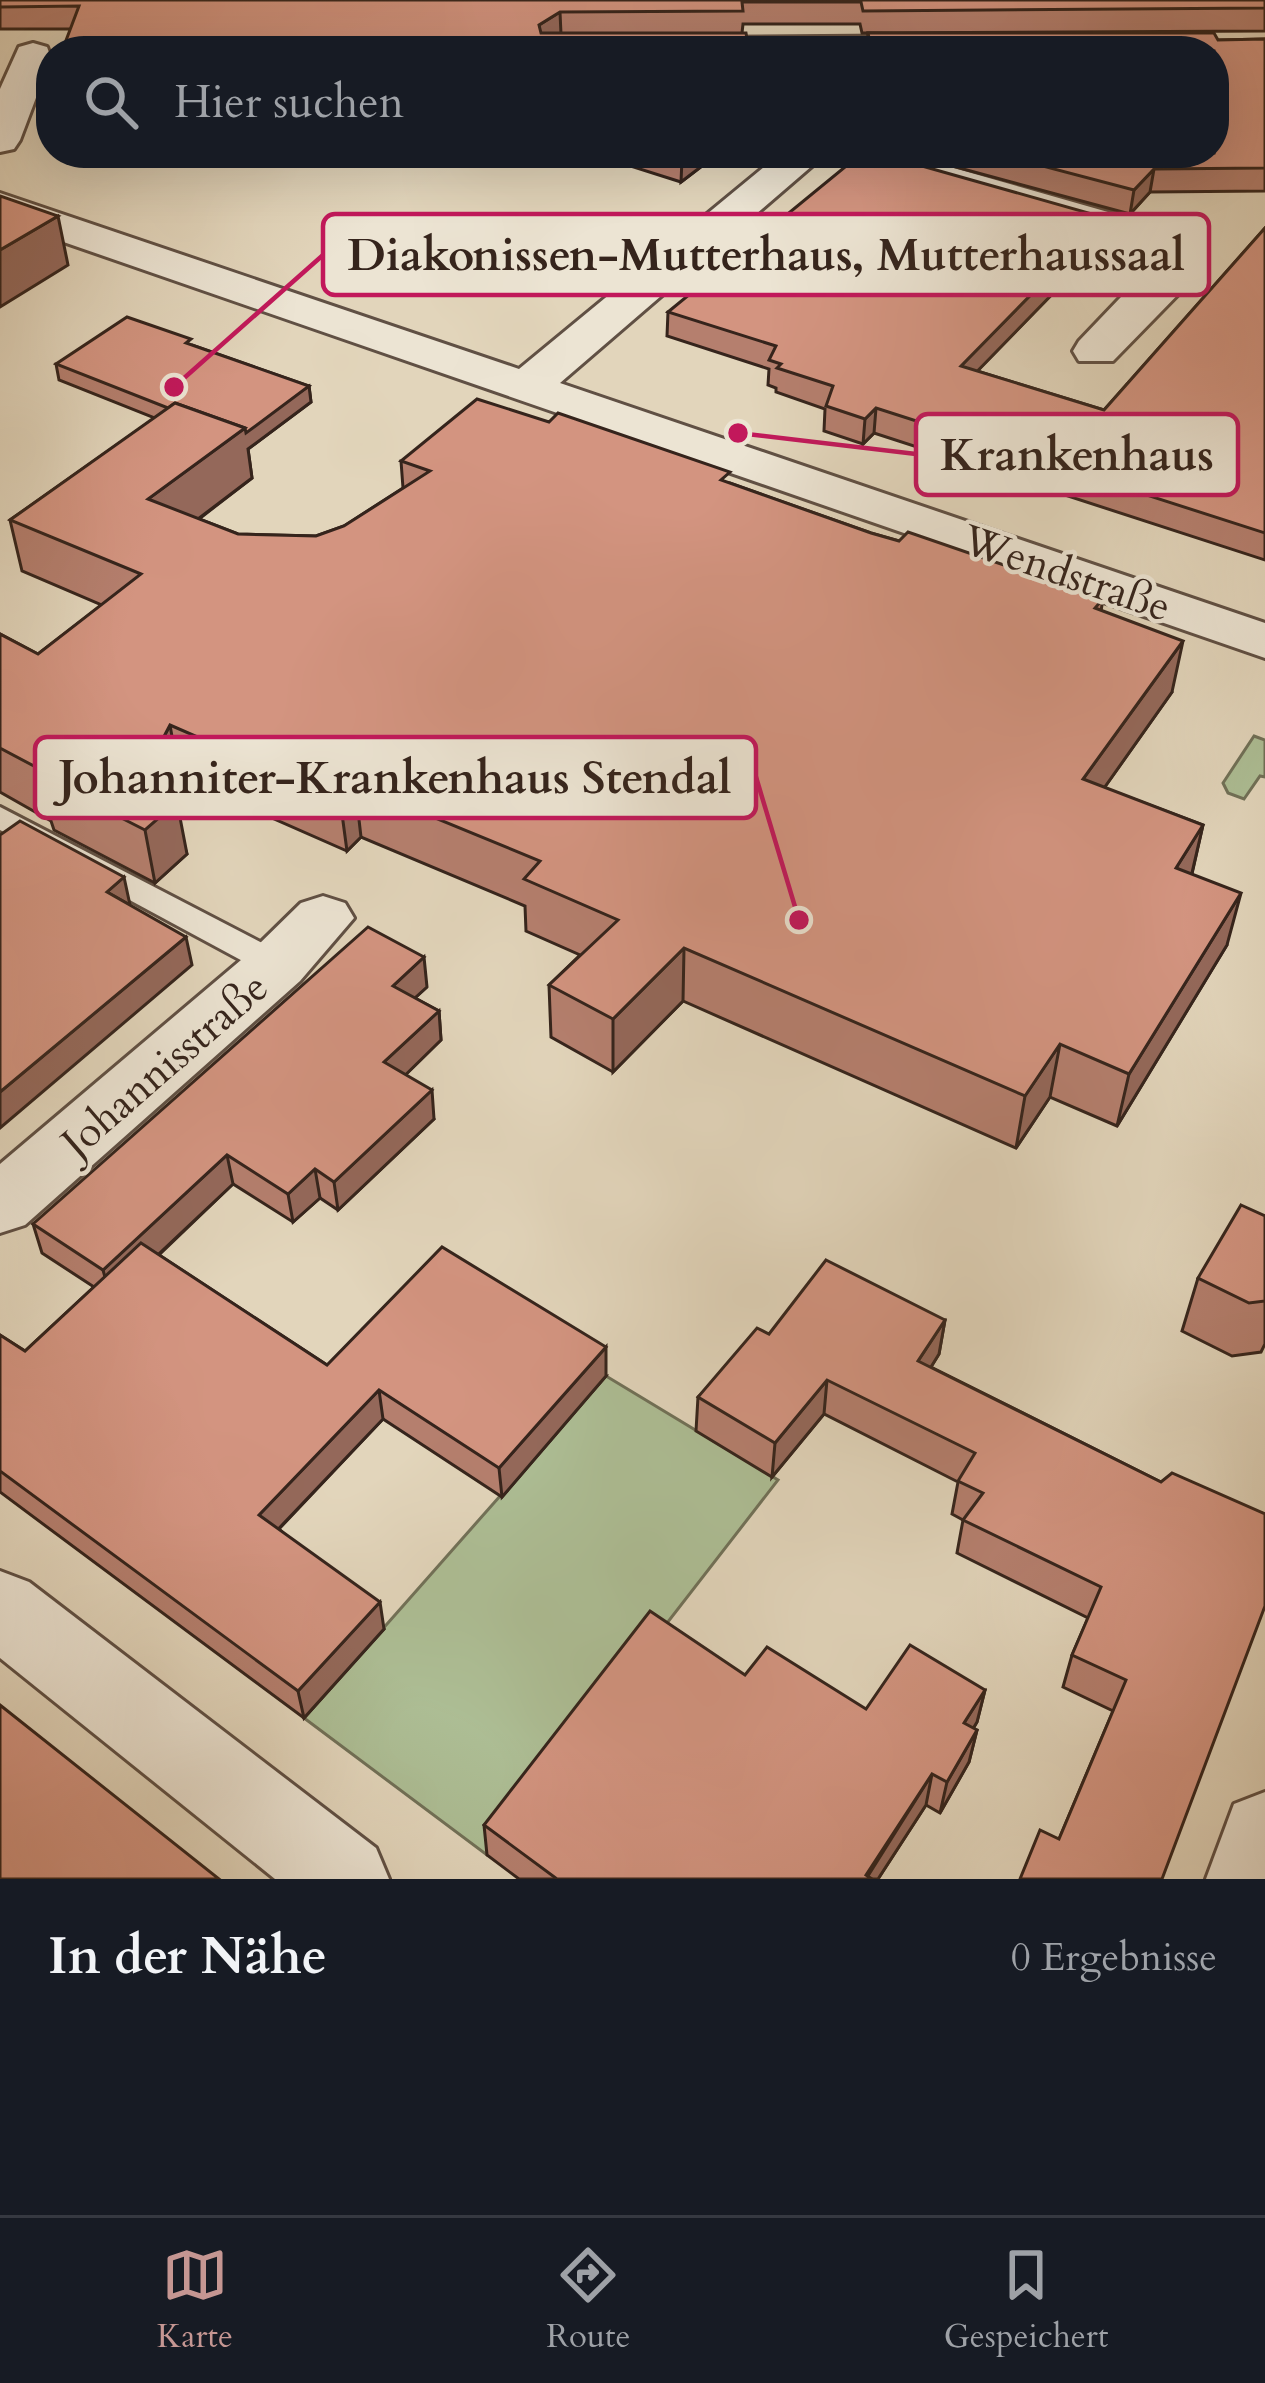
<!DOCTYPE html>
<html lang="de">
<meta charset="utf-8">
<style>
:root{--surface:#171b24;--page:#242831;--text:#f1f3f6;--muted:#9ea1a6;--line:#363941;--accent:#c59692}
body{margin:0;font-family:Cardo,serif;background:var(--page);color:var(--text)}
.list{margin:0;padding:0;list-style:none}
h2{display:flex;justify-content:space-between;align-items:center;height:156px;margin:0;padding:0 48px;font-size:51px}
h2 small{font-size:39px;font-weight:400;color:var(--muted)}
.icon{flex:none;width:66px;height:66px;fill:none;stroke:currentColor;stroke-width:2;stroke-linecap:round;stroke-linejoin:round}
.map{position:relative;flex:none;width:1265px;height:1879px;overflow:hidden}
.search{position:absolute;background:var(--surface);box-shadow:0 12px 48px #0002;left:36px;right:36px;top:36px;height:132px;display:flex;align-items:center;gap:30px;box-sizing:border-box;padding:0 42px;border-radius:48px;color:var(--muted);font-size:45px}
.sheet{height:336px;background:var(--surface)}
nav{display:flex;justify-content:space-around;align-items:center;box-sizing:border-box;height:168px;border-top:3px solid var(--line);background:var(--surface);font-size:33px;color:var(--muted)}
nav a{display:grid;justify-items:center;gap:6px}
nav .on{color:var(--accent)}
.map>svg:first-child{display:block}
</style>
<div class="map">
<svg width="1265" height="1879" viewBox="0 0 1265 1879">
<rect width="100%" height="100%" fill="#e2d5bb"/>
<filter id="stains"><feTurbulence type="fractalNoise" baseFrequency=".00167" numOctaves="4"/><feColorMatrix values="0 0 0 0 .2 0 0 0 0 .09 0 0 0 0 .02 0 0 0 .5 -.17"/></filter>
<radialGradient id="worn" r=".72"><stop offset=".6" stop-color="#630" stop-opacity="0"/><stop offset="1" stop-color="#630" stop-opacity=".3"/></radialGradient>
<g fill="#adbe95" stroke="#717158" stroke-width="3">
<polygon points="1254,736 1265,740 1265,777 1260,776 1244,799 1228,793 1223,783"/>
<polygon points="606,1376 778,1480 487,1855 304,1718"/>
</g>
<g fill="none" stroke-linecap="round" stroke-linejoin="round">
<defs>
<polygon id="service" points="0,807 289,957 294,965 277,977 265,973 0,830"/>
<g id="minor">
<polygon points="950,36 964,40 967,51 542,51 561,39"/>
<polygon points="33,43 47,47 51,58 20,140 14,149 0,152 0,89 19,47"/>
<polygon points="781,153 827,153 560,383 1265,623 1265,658 0,220 0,193 519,369"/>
<polygon points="834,153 901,153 1192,236 1208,256 1197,275 1113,361 1079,361 1073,351 1079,341 1162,254 840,162"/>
<polygon points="323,896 345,903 354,918 300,981 25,1225 0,1233 0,1164 254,949 301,903"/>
<polygon points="0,1571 29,1582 376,1848 389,1879 275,1879 0,1658"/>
<polygon points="1265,1792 1265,1879 1206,1879 1234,1804"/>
</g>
</defs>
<use href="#service" stroke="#605044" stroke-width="6"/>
<use href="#minor" stroke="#605044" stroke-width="6"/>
<use href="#service" fill="#ece4d3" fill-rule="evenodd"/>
<use href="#minor" fill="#ece4d3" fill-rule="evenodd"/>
</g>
<g fill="#b57f6e" stroke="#35241c" stroke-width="3">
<polygon points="0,0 1265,0 1265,31 862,33 860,24 743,24 742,33 749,51 71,29 0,29"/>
<polygon points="868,33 1218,40 1265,39 1265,191 1150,192 1130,214 904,153 1214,153 1214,51 867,51"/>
<polygon points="51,80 51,129 45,129 41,107"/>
<polygon points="627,153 719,153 681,182 627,165"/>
<polygon points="1106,218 1103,242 977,371 1104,410 1265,228 1265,560 874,433 863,444 824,431 825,409 776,392 776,388 768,385 769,369 667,336 668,312"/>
<polygon points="192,345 309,386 311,402 248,449 252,478 199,519 238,534 316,536 344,526 403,488 401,461 730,483 871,533 1103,599 1101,611 1172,692 1104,788 1203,825 1192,874 1227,945 1117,1126 1050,1097 1016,1148 683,1001 613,1072 551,1037 549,985 580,955 526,931 525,906 361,837 347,851 179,777 169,798 187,854 155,883 54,830 51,821 0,792 0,634 38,654 102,605 22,571 10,520 155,418 59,380 56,364"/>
<polygon points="427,987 415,998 439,1011 441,1040 405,1075 434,1119 338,1210 320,1198 293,1222 233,1184 159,1255 327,1365 606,1376 502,1497 383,1419 279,1529 384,1629 304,1718 0,1492 0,1335 25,1351 94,1287 42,1253 33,1224"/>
<polygon points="1265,1216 1265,1344 1261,1352 1232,1356 1182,1331 1198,1278"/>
<polygon points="945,1320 939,1354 931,1367 1161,1482 1265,1514 1059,1839 1113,1711 1063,1687 1072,1655 1088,1618 957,1553 963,1520 952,1514 958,1482 824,1414 772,1477 696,1431 698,1397 769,1334"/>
<polygon points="745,1675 866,1709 985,1690 977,1722 973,1729 977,1730 969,1762 940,1813 926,1805 878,1879 519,1879 487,1855 484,1825"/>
</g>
<g fill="#94685a" stroke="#35241c" stroke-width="3">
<polygon points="560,12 561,34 540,47 539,25"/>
<polygon points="689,153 719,153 681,182 682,159"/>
<polygon points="1154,169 1150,192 1130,214 1134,190"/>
<polygon points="58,216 68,265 0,307 0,250"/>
<polygon points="1106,218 1103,242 958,391 961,366"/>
<polygon points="309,386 311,402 248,449 252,478 157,550 148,499 245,428"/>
<polygon points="876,408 874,433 863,444 865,419"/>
<polygon points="1183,641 1172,692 1073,832 1083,779"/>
<polygon points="170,725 179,777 159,817 177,802 187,854 155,883 145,830 140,782"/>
<polygon points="355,785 361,837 347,851 340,799"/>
<polygon points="1203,825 1191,877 1176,868"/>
<polygon points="124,877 130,905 107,892"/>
<polygon points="1241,893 1227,945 1117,1126 1129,1074"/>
<polygon points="186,937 192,965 0,1128 0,1092"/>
<polygon points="684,948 683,1001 613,1072 613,1019"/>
<polygon points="424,957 427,987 396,1015 393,986"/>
<polygon points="439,1011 441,1040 388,1092 384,1062"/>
<polygon points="1060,1044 1050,1097 1016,1148 1025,1096"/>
<polygon points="432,1090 434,1119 338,1210 334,1182"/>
<polygon points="227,1155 233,1184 111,1299 103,1270"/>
<polygon points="315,1169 320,1198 293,1222 288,1194"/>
<polygon points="945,1320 939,1354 913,1396 918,1361"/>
<polygon points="606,1347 606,1376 502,1497 499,1468"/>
<polygon points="827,1380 824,1414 772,1477 775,1443"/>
<polygon points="379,1390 383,1419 265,1543 259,1515"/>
<polygon points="380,1602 384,1629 304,1718 298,1691"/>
<polygon points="985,1690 977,1722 957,1755 964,1723"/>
<polygon points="977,1730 969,1762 940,1813 947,1782"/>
<polygon points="932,1774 926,1805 878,1879 866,1879"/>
</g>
<g fill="#d39480" stroke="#35241c" stroke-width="3">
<polygon points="0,0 1265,0 1265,8 863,11 861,2 742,2 743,11 560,12 539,25 541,33 746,33 749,51 62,51 79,6 0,7"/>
<polygon points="868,33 1214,33 1218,40 1265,39 1265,168 1154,169 1134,190 993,153 1214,153 1214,51 872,51"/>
<polygon points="51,80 51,106 41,107"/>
<polygon points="663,153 689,153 682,159"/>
<polygon points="862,153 876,153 1106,218 961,366 1104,410 1265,228 1265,533 876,408 865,419 826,406 833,386 777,368 781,364 769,360 776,346 668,312"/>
<polygon points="0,196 58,216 0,250"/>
<polygon points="127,317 191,339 186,343 309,386 246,433 245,428 175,403 168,408 56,364"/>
<polygon points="477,399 549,422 558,413 730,472 721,480 871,533 899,541 908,532 1103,599 1095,608 1183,641 1083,779 1203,825 1176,868 1241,893 1129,1074 1060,1044 1025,1096 684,948 613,1019 549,985 618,920 524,879 540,861 355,785 340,799 170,725 140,782 177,802 145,830 41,777 47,773 0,748 0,634 38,654 141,574 10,520 175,403 245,428 148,499 238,534 316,536 344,526 430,471 401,461"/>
<polygon points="20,821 124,877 107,892 186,937 0,1092 0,835"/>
<polygon points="368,927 424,957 393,986 439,1011 384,1062 432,1090 334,1182 315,1169 288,1194 227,1155 103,1270 33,1224"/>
<polygon points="1241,1205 1265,1216 1265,1301 1249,1303 1198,1278"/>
<polygon points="141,1243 327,1365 442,1247 606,1347 499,1468 379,1390 259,1515 380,1602 298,1691 0,1471 0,1335 25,1351"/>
<polygon points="826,1260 945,1320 918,1361 1161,1482 1172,1473 1265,1514 1265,1606 1162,1879 1020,1879 1040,1830 1059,1839 1126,1680 1072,1655 1101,1587 963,1520 983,1493 958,1481 975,1453 827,1380 775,1443 698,1397 757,1328 769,1334"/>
<polygon points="650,1611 745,1675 767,1647 866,1709 910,1645 985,1690 964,1723 977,1730 947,1782 932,1774 866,1875 872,1879 557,1879 484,1825"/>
<polygon points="0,1705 219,1879 0,1879"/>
</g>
<g text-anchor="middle" stroke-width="9" stroke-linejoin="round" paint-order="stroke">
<g font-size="42" fill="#35241c" stroke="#ece4d3">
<text transform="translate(1067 572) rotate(19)" y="15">Wendstraße</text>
<text transform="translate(164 1064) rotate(-41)" y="15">Johannisstraße</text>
</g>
</g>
<path fill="none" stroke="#c2185b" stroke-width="4.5" d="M174 387L323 255M738 433L916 454M799 920L756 777"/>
<g fill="#c2185b" stroke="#ece4d3" stroke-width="4.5">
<circle cx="174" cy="387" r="12"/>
<circle cx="738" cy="433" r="12"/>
<circle cx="799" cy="920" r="12"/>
</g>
<g fill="#ece4d3" stroke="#c2185b" stroke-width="4.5">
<rect x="323" y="214" width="886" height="81" rx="12"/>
<rect x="916" y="414" width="322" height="81" rx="12"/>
<rect x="35" y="737" width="721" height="81" rx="12"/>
</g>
<g font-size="45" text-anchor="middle" font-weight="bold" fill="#35241c">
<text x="766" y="270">Diakonissen-Mutterhaus, Mutterhaussaal</text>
<text x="1077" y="470">Krankenhaus</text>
<text x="395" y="793">Johanniter-Krankenhaus Stendal</text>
</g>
<rect width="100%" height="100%" filter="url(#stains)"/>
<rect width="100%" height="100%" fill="url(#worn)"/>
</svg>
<div class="search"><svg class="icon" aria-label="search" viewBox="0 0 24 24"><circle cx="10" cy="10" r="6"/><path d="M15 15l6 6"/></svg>Hier suchen</div>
</div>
<section class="sheet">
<h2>In der Nähe<small>0 Ergebnisse</small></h2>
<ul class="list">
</ul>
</section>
<nav>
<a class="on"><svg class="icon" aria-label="map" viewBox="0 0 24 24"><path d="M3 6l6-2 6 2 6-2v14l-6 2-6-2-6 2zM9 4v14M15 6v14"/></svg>Karte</a>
<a><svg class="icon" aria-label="directions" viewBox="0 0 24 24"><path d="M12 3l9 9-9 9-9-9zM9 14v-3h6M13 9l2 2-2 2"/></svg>Route</a>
<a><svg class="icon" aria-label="saved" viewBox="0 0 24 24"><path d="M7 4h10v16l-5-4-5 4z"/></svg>Gespeichert</a>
</nav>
